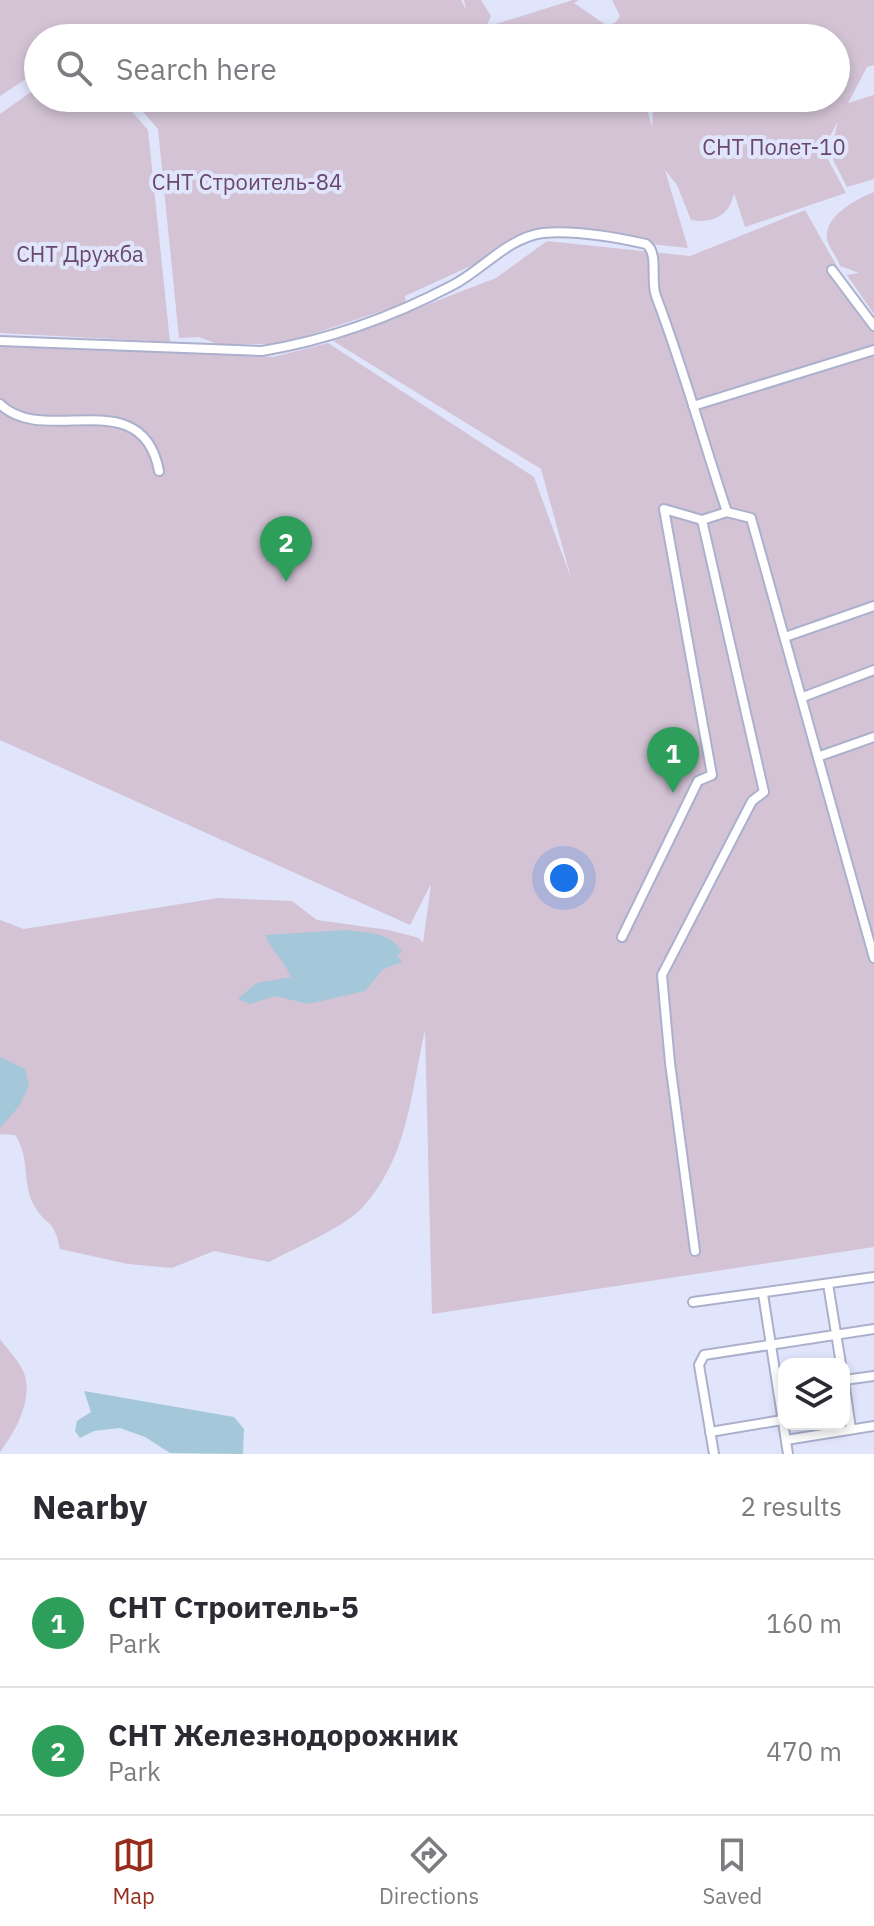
<!DOCTYPE html>
<meta charset="utf-8">
<style>
:root{--surface:#fff;--page:#f2f2f3;--text:#2b2b33;--muted:#7c7c81;--line:#e1e1e2;--accent:#962d1b}
body{margin:0;font-family:"IBM Plex Sans",sans-serif;background:var(--page);color:var(--text)}
.controls{position:absolute;right:24px;bottom:24px;display:grid;overflow:hidden;border-radius:16px;box-shadow:0 4px 12px #0003}
.controls button{width:72px;height:72px;display:grid;place-items:center;padding:0;border:0;border-bottom:2px solid var(--line);background:var(--surface);color:var(--text);font:40px sans-serif}
.you{position:absolute;left:564px;top:878px;width:28px;height:28px;margin:-20px;border:6px solid #fff;border-radius:50%;background:#1a73e8;box-shadow:0 0 0 12px #1a73e833}
.badge{display:grid;place-items:center;width:52px;height:52px;border-radius:50%;background:var(--accent);color:#fff;font-size:26px;font-weight:700}
.pin{position:absolute;translate:-50% -66px;filter:drop-shadow(0 2px 4px #0008)}
.pin::after{content:'';position:absolute;top:42px;width:28px;height:24px;background:inherit;clip-path:polygon(0 0,100% 0,50% 100%)}
.list{margin:0;padding:0;list-style:none}
h2{display:flex;justify-content:space-between;align-items:center;height:104px;margin:0;padding:0 32px;font-size:34px}
h2 small{font-size:26px;font-weight:400;color:var(--muted)}
.list li{display:grid;grid-template-columns:52px 1fr auto;gap:24px;align-items:center;box-sizing:border-box;height:128px;padding:0 32px;border-top:2px solid var(--line)}
.list b{display:block;font-size:30px;white-space:nowrap}
.list p{margin:0;font-size:26px;white-space:nowrap;color:var(--muted)}
.list em{font-size:26px;font-style:normal;color:var(--muted)}
.icon{flex:none;width:44px;height:44px;fill:none;stroke:currentColor;stroke-width:2;stroke-linecap:round;stroke-linejoin:round}
.map{position:relative;flex:none;width:874px;height:1454px;overflow:hidden}
.search{position:absolute;background:var(--surface);box-shadow:0 4px 12px #0003;left:24px;right:24px;top:24px;height:88px;display:flex;align-items:center;gap:20px;box-sizing:border-box;padding:0 28px;border-radius:44px;color:var(--muted);font-size:30px}
.sheet{height:360px;background:var(--surface)}
nav{display:flex;justify-content:space-around;align-items:center;box-sizing:border-box;height:112px;border-top:2px solid var(--line);background:var(--surface);font-size:22px;color:var(--muted)}
nav a{display:grid;justify-items:center;gap:4px}
nav .on{color:var(--accent)}
.map>svg:first-child{display:block}
</style>
<div class="map">
<svg width="874" height="1454" viewBox="0 0 874 1454">
<rect width="100%" height="100%" fill="#e0e5fc"/>
<g fill="#d3c3d5">
<path d="M0,0H461L466,10L464,0H481L491,16L486,27L573,0H579L574,3L606,25L615,23L620,16L612,0H874V65L867,67L848,103L874,95V179L847,187L830,154L838,121L823,150L846,193L745,227L734,193C730,215 713,224 691,220L677,185L665,170L688,248L543,233L405,296L406,303L282,344H217L199,337L179,338L158,129L131,98H643L652,126L653,112L648,98H836V38H38V71L0,96Z"/>
<polygon points="38,87 38,98 120,98 148,130 170,342 0,333 0,114"/>
<path d="M874,192V314L847,275L859,273L840,266C837,255 828,248 827,238C824,216 858,198 874,192Z"/>
<path d="M805,210L874,332V1247L432,1314L425,1030C411,1092 408,1160 361,1209C341,1229 295,1248 269,1262L214,1251L172,1268L128,1264L60,1249C53,1216 48,1229 35,1207C21,1184 31,1159 15,1135L0,1134V920L24,929L218,898L292,901L317,920L389,930L419,938L423,943L431,884L410,925L0,740V343L273,357L328,343L534,477L571,578L541,469L333,341L496,278L547,241L690,256Z"/>
<path d="M0,1339C7,1349 22,1364 25,1376C32,1402 15,1432 0,1452Z"/>
</g>
<g fill="#a4c7d9">
<path d="M347,930C368,933 391,932 402,952L397,956L402,962L383,969L365,991L308,1004L276,996L250,1004L238,999L257,983L291,977C284,960 271,950 265,935Z"/>
<polygon points="0,1057 25,1069 29,1086 19,1106 0,1128"/>
<polygon points="84,1391 234,1417 244,1429 243,1454 170,1453 145,1437 120,1428 94,1431 80,1438 75,1431 77,1421 91,1412"/>
</g>
<g fill="none" stroke-linecap="round" stroke-linejoin="round">
<defs>
<g id="minor">
<polyline points="832,270 874,326"/>
<path d="M0,341L262,351C328,340 394,316 453,285C482,270 509,237 543,233C575,230 615,237 646,244C659,253 650,281 656,296C683,367 703,440 727,512"/>
<path d="M0,404C44,448 142,381 159,471"/>
<polyline points="693,406 874,350"/>
<polyline points="785,637 874,606"/>
<polyline points="803,697 874,670"/>
<polyline points="820,756 874,737"/>
<polyline points="622,937 698,781 712,775 664,509 702,520 727,512 751,518 874,958"/>
<polyline points="695,1251 670,1063 662,975 752,801 764,792 702,520"/>
<polyline points="828,1284 841,1364"/>
<polyline points="763,1294 788,1454"/>
<polyline points="693,1302 874,1277"/>
<polyline points="844,1380 851,1429"/>
<polyline points="844,1380 874,1376"/>
<polyline points="710,1432 782,1420"/>
<polyline points="786,1440 874,1426"/>
<polyline points="714,1454 699,1365 704,1355 874,1329"/>
</g>
</defs>
<use href="#minor" stroke="#abb0cc" stroke-width="12"/>
<use href="#minor" stroke="#fff" stroke-width="8"/>
</g>
<g text-anchor="middle" stroke-width="8" stroke-linejoin="round" paint-order="stroke">
<g font-size="22" fill="#69476e" stroke="#e0e5fc">
<text x="774" y="155">СНТ Полет-10</text>
<text x="247" y="190">СНТ Строитель-84</text>
<text x="80" y="262">СНТ Дружба</text>
</g>
</g>
</svg>
<div class="controls">
<button><svg class="icon" aria-label="layers" viewBox="0 0 24 24"><path d="M12 4l9 5-9 5-9-5zM3 14l9 5 9-5"/></svg></button>
</div>
<div class="you"></div>
<div class="pin badge" style="left:673px;top:793px;background:#2e9e5b">1</div>
<div class="pin badge" style="left:286px;top:582px;background:#2e9e5b">2</div>
<div class="search"><svg class="icon" aria-label="search" viewBox="0 0 24 24"><circle cx="10" cy="10" r="6"/><path d="M15 15l6 6"/></svg>Search here</div>
</div>
<section class="sheet">
<h2>Nearby<small>2 results</small></h2>
<ul class="list">
<li><span class="badge" style="background:#2e9e5b">1</span><div><b>СНТ Строитель-5</b><p>Park</p></div><em>160 m</em></li>
<li><span class="badge" style="background:#2e9e5b">2</span><div><b>СНТ Железнодорожник</b><p>Park</p></div><em>470 m</em></li>
</ul>
</section>
<nav>
<a class="on"><svg class="icon" aria-label="map" viewBox="0 0 24 24"><path d="M3 6l6-2 6 2 6-2v14l-6 2-6-2-6 2zM9 4v14M15 6v14"/></svg>Map</a>
<a><svg class="icon" aria-label="directions" viewBox="0 0 24 24"><path d="M12 3l9 9-9 9-9-9zM9 14v-3h6M13 9l2 2-2 2"/></svg>Directions</a>
<a><svg class="icon" aria-label="saved" viewBox="0 0 24 24"><path d="M7 4h10v16l-5-4-5 4z"/></svg>Saved</a>
</nav>
